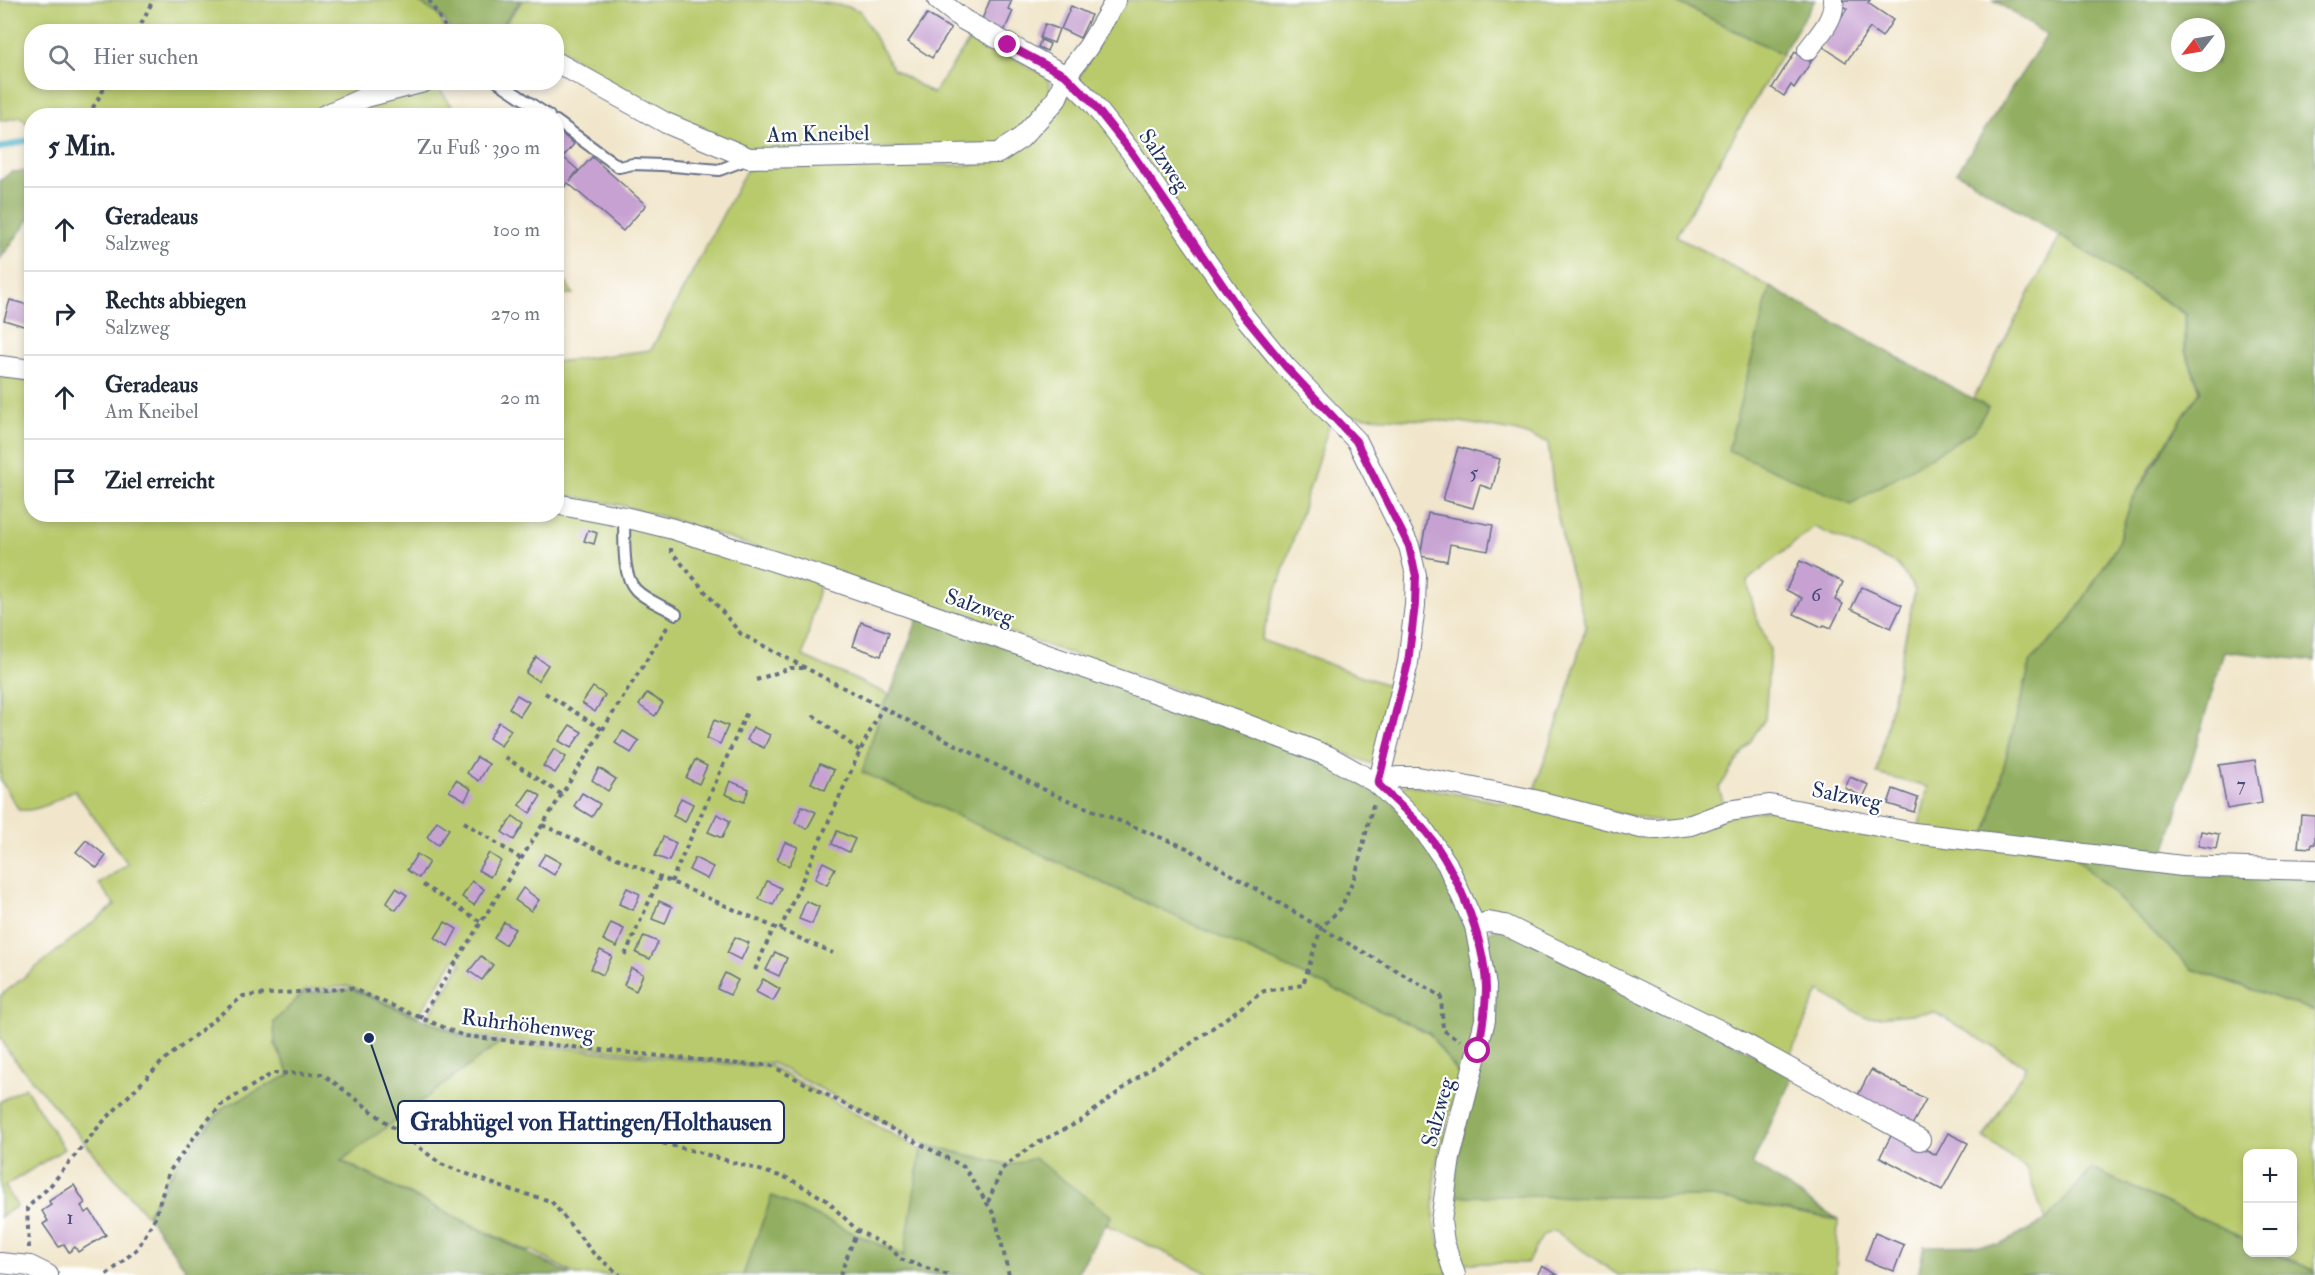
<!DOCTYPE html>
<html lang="de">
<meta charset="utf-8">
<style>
:root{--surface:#fff;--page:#f2f2f3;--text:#1f2937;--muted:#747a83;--line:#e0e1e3}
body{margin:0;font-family:"IM FELL Double Pica",serif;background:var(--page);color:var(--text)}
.controls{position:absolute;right:18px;bottom:18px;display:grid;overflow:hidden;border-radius:12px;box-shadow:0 3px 9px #0003}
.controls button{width:54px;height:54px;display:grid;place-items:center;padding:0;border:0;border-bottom:2px solid var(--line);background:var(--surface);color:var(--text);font:30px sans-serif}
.compass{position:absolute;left:2171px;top:18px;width:54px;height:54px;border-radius:50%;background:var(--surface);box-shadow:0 3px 9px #0003;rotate:239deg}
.stop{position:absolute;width:18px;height:18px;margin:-14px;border:4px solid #b5179e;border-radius:50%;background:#fff}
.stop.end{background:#b5179e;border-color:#fff;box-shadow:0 2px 6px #0008}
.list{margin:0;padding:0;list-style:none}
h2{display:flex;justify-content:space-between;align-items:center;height:78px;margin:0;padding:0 24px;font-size:26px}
h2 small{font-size:20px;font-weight:400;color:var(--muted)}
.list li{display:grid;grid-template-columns:39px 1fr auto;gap:18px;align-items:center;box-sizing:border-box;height:84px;padding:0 24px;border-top:2px solid var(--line)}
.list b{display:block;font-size:22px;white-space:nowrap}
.list p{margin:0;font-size:20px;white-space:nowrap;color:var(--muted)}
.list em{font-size:20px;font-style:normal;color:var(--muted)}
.icon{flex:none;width:33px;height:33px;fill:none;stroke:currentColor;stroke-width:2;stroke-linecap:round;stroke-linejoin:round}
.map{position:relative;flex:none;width:2315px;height:1275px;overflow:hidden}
.search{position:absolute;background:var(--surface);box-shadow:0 3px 9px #0003;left:24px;top:24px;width:540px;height:66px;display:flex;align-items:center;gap:15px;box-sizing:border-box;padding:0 21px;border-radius:24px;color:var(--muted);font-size:22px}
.panel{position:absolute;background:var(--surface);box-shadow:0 3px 9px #0003;left:24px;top:108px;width:540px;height:414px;border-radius:24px}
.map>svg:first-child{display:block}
</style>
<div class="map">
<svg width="2315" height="1275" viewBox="0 0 2315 1275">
<rect width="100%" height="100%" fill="#fff"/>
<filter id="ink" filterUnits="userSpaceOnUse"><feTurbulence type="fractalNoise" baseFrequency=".0167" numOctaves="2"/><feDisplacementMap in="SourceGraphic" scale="12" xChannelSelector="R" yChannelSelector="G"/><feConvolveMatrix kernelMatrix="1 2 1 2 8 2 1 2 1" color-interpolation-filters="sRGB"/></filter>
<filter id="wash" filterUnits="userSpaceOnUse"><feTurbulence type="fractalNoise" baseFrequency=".008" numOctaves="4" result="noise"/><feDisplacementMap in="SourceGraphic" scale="24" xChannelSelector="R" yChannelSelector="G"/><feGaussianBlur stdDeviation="1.35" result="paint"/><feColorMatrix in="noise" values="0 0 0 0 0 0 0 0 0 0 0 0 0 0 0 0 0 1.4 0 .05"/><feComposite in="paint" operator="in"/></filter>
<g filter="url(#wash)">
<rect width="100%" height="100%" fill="#f1e6cb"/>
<g fill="#b9ca6d" stroke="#6a7c66" stroke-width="1.5">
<polygon points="0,0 415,0 436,12 447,31 32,32 32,82 403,83 319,115 32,116 31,128 21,117 0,121"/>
<polygon points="523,0 805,0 850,7 860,11 893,69 933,94 973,35 1047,77 1052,91 1020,132 992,147 746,150 671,118 603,78 586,65 557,48 556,32 528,31 504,25"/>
<path d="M1123,0H1673L1782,54L1676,236L1770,287L1729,450L1987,407L1973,399L2060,236L2185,314V351L2200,391L2152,465L2131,502L2117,545L2069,622L2031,661L1985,839L1918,830L1928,787L1877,774L1915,590L1898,565L1814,527L1747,581L1755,613L1770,650L1765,719L1719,788L1725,809L1675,825L1532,796L1566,698L1586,625L1569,567L1555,504L1548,442L1514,431L1460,422L1350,416L1330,423L1261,640L1396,688L1379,761L1372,764L1161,684L674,520L620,505L557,494L556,362L651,350L746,171L758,165H973C989,161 1007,159 1021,149C1061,120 1097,44 1123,0Z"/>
<polygon points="436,84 454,109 462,115 329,116 366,102"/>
<polygon points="556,267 557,267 573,294 557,295"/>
<path d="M0,376L31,381L32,514H556L557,511L627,523L820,583L803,656L890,695L882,708L863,771L1430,1034L1460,1077L1435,1169L1434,1220L1448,1275H1212L1106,1225L1111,1216L1033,1165H1010L926,1145L772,1063L749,1064L464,1035L426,1020L462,963L455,958L418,1016L348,986L306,990L274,1022L275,1044L290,1075L224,1107L178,1163L146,1215L10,1054L0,1037V996L115,905L99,884L128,864L74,790C56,800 40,812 19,810L0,779Z"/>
<polygon points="1393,785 1411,785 1641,830 1772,809 2073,855 2192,969 2315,1011 2315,1271 2275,1253 2292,1252 2292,1154 2248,1154 2247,1240 2092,1169 2046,1221 2000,1245 2046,1221 2026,1169 1984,1137 2026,1066 1934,1012 1867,1018 1819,991 1786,1064 1472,907"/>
<polygon points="501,1042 750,1066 770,1066 921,1150 905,1256 772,1196 743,1275 576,1275 530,1250 528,1252 340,1160"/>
<polygon points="25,1087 64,1149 5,1186 17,1206 0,1217 0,1102"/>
<polygon points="1450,1196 1713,1197 1838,1220 1836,1275 1618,1275 1555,1231 1543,1235 1527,1263 1457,1263 1448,1221"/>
</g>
<g fill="#92ae60" stroke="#566e5f" stroke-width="1.5" fill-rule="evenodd">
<polygon points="415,0 521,0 502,25 523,31 451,31 441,16"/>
<polygon points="1673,0 1815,0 1782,54"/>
<path d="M1994,0H2315V661L2224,651L2161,866L2315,873V1011L2192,969L2073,855L1985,839L2031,661L2069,622L2117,546L2131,502L2183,417L2201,391L2186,352V314L1957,172L2047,35ZM2180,27H2216V63H2180Z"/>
<polygon points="31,171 31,217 0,259 0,181 11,172"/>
<polygon points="1770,287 1988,407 1974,431 1851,504 1728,450"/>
<polygon points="918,618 1152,695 1380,785 1441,865 1484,934 1503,926 1794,1074 1752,1164 1839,1220 1713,1197 1449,1196 1472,1093 1429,1033 862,772 882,708 890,695"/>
<polygon points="351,989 464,1037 501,1042 341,1161 572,1275 190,1275 147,1215 178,1163 224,1107 290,1075 275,1044 274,1022 303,993"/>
<polygon points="926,1145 1010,1165 1034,1158 1111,1216 1076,1275 743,1275 772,1196 904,1256 921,1150"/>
<polygon points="2092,1169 2247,1240 2248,1252 2275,1253 2315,1271 2315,1275 1918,1275 1924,1246 2000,1245 2046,1221"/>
</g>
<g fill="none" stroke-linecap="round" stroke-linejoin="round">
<polyline stroke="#4cb2ca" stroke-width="6" points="0,148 32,139"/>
</g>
<g id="blocks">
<g fill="#c6a1d1">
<polygon points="990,0 1012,0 1008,9 1013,11 1003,34 980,24"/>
<polygon points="1845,0 1870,0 1868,3 1893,20 1882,37 1870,28 1846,62 1822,46 1847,9 1842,5"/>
<polygon points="1071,6 1091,15 1080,38 1061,29"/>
<polygon points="927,14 951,29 932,58 908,42"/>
<polygon points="1045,24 1059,29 1054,43 1040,38"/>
<polygon points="1041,40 1050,44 1047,51 1038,47"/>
<polygon points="1795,52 1811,62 1794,88 1791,85 1784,96 1772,88"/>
<polygon points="556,129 574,144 563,157 578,170 570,181 592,157 646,205 623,231 568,183 561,190 556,186"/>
<polygon points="10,300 32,306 30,328 4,320"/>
<polygon points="1458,447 1500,459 1492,489 1480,485 1473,508 1443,500"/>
<polygon points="1428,513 1493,525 1488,551 1450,544 1447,561 1420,556"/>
<polygon points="588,530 597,533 594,544 584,541"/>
<polygon points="1800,561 1843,582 1835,600 1843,604 1831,628 1824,625 1822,627 1794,614 1802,598 1786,590"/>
<polygon points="1862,587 1902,605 1891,628 1851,609"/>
<polygon points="861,622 889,632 881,656 853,646"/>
<polygon points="536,657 548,665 538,681 526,673"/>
<polygon points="593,687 605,695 595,712 582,703"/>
<polygon points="647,693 663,703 655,716 639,705"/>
<polygon points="517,695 529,702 520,716 509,708"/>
<polygon points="714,720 728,726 720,744 707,738"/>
<polygon points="499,722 511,730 501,746 489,738"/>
<polygon points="570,725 582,732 571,748 559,741"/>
<polygon points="753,727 770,735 764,748 747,740"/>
<polygon points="623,731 639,741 631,753 615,743"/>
<polygon points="554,749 566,757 555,773 543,766"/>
<polygon points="477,757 489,764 479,781 467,773"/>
<polygon points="695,760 707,766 699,784 686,778"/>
<polygon points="2255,760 2262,803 2227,809 2219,765"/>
<polygon points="820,764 834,770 825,790 811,783"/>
<polygon points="599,768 616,779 608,791 592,780"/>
<polygon points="1850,777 1869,785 1863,797 1845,788"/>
<polygon points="456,780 471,789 465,800 449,791"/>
<polygon points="730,781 749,789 744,802 725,794"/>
<polygon points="530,789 541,796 530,813 519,805"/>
<polygon points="1893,789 1918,798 1914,812 1888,804"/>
<polygon points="582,793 600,804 592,817 574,806"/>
<polygon points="681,798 693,804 685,822 673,816"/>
<polygon points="802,806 816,812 807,829 795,823"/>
<polygon points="717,814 730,821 722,838 708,832"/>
<polygon points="2301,815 2315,816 2315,844 2312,844 2311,848 2298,847"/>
<polygon points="513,816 524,824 514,840 502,832"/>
<polygon points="437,821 449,829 438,845 427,837"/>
<polygon points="837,831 855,839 849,852 832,844"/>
<polygon points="2201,831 2219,834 2216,849 2198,846"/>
<polygon points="663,837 676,843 669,861 655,856"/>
<polygon points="86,840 106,856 97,868 76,852"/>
<polygon points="785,842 798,847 789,866 777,860"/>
<polygon points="489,853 501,861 490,877 478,870"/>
<polygon points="417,854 429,862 419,878 407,870"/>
<polygon points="545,854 561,863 554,875 538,865"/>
<polygon points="695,858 713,867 707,879 689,870"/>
<polygon points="823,862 835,868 827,885 815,879"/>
<polygon points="472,881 484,889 474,905 462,897"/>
<polygon points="767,881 781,888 773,905 759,899"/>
<polygon points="396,888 407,895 396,910 386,903"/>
<polygon points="523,888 539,900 531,911 515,900"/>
<polygon points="627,888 640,894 633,910 619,904"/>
<polygon points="659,901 672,907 665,924 652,919"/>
<polygon points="806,901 819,907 812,924 799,919"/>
<polygon points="445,922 457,929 448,946 435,938"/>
<polygon points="504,922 515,929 505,945 494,938"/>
<polygon points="611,923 624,929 617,947 603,940"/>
<polygon points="644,936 658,942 650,959 636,953"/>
<polygon points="735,937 749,943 741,960 727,953"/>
<polygon points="600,950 612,956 603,975 591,969"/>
<polygon points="775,952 787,958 779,976 766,970"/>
<polygon points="481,956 493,965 482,980 469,971"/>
<polygon points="631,968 643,974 636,991 624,985"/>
<polygon points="725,973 738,980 730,995 717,989"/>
<polygon points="763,979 780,989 773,1001 756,992"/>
<polygon points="1871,1070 1926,1099 1912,1125 1857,1097"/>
<polygon points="1893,1132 1936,1155 1948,1133 1968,1143 1942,1190 1880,1157"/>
<polygon points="74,1185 85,1203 81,1206 86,1213 90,1210 106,1235 78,1252 75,1247 69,1252 64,1244 59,1247 43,1224 48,1221 42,1211 51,1205 49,1201"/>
<polygon points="1875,1233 1904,1245 1894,1271 1865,1260"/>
<polygon points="1542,1266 1558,1275 1537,1275"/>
</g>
</g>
</g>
<g filter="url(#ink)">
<use href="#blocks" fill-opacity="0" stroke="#666f84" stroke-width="1.5"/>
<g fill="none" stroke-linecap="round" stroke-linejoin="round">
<defs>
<g id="service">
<polyline points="498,82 549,116"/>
<polyline points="556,121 619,167 633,164 662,165 719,170 748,159"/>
<path d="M624,517C625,536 621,575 636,590C646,600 663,606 676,614"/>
</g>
<g id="minor">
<polyline points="938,0 964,20 1066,76 1089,99 1132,153 1244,316 1286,367 1357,441 1409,546 1416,575 1415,605 1408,663 1378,784"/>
<path d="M1808,50C1818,36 1836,18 1833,0"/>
<polyline points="556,62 666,123 749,158 998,153 1021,138 1056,100 1066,76 1088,47 1116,0"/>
<polyline points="323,116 366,97 424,82"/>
<polyline points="0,366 32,370"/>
<polyline points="556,504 624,517 673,529 826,578 1240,722 1328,756 1378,784 1421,826 1447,864 1475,926 1486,986 1485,1020 1450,1158 1441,1221 1444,1242 1455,1275"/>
<polyline points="1378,784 1397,777 1418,777 1534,800 1641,828 1657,829 1691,825 1728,811 1770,805 1914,833 2182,866 2315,870"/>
<polyline points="1475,926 1488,922 1505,925 1725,1033 1920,1140"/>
<polyline points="0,1263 30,1266 48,1275"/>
</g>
</defs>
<use href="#service" stroke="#666f84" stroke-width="14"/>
<use href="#minor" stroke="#666f84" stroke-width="22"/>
<g stroke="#666f84" stroke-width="4" stroke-dasharray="4.5 4.5" stroke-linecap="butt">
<polyline points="429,0 448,32"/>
<polyline points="137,32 153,0"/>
<polyline points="88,116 108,82"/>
<polyline points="671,548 671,551 741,634 840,686 1055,795 1187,848 1321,928 1441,996 1443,1030 1460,1041"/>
<polyline points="756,680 790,668 806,668"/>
<polyline points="545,693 603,730"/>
<polyline points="813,715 860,751"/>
<polyline points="505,757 562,795"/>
<polyline points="464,822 521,859"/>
<polyline points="542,825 833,953"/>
<polyline points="671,882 747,712"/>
<polyline points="423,885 481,922"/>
<polyline points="780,930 860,751 882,708"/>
<polyline points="625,955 660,877"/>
<polyline points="755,970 774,927"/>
<polyline points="420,1019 668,626"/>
<polyline points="396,1129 454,1121 539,1119 590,1125 698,1152 790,1179 826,1200 857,1230 892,1249 900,1259 948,1275"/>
<polyline points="988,1202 1002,1169 1018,1156 1037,1143 1079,1122 1149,1069 1179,1052 1264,991 1303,985 1321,928 1341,908 1356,873 1373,805"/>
<polyline points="29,1248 27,1208 50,1186 100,1125 161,1063 243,996 351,988 464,1036 749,1065 770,1065 964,1167 995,1216 1009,1275"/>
<polyline points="107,1275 138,1248 155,1218 169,1172 200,1129 221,1105 273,1073 323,1074 441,1164 507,1189 551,1201 594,1254 620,1275"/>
<polyline points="840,1275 857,1231"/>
</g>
<use href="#service" stroke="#fff" stroke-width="10"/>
<use href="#minor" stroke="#fff" stroke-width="20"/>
</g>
</g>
<g fill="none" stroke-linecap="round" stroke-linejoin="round" filter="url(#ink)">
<path stroke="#b5179e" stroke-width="8" d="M1008,45L1066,76L1089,99L1132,153L1244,316L1286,367L1356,441L1409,546L1416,576L1415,605L1408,663L1378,784C1392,798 1407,811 1420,825C1454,862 1485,938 1486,988C1486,1010 1482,1030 1478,1051"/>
</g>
<g text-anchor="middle" stroke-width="4.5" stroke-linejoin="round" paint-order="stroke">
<g font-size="20" fill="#464c7b">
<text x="1474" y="479">5</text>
<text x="1816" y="601">6</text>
<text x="2241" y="791">7</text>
<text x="70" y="1224">1</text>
</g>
<g font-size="22" fill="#1b2f5e" stroke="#fff">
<text transform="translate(818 133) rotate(-1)" y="8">Am Kneibel</text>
<text transform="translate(1165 160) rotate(55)" y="8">Salzweg</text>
<text transform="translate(980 606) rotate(19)" y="8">Salzweg</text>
<text transform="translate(1847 795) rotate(11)" y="8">Salzweg</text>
<text transform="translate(528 1024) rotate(7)" y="8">Ruhrhöhenweg</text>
<text transform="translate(1437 1112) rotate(-75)" y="8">Salzweg</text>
</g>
</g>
<path fill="none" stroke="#1b2f5e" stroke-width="2" d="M369 1038L398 1122"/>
<circle fill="#1b2f5e" stroke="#fff" stroke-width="2" cx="369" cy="1038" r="6"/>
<rect fill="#fff" stroke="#1b2f5e" stroke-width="2" x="398" y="1101" width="386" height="42" rx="6"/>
<g font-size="24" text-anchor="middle" font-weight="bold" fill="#1b2f5e">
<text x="591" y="1130">Grabhügel von Hattingen/Holthausen</text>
</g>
</svg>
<div class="controls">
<button>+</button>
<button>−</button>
</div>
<svg class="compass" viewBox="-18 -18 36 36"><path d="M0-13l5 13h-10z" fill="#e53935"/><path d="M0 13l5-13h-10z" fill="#747a83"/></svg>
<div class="stop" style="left:1478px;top:1051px"></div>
<div class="stop end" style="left:1008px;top:45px"></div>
<div class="search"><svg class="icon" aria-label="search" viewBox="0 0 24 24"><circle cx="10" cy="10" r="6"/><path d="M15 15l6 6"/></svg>Hier suchen</div>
<section class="panel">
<h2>5 Min.<small>Zu Fuß · 390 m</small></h2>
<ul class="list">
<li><svg class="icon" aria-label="ahead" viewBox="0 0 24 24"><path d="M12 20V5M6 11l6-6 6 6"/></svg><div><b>Geradeaus</b><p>Salzweg</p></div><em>100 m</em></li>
<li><svg class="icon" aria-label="right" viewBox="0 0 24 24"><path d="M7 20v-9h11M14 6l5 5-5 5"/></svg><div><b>Rechts abbiegen</b><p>Salzweg</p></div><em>270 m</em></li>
<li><svg class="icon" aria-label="ahead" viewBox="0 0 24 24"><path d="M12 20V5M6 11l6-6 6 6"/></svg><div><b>Geradeaus</b><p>Am Kneibel</p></div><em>20 m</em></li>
<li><svg class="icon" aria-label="arrive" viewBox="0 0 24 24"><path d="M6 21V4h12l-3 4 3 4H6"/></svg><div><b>Ziel erreicht</b></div></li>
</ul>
</section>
</div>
